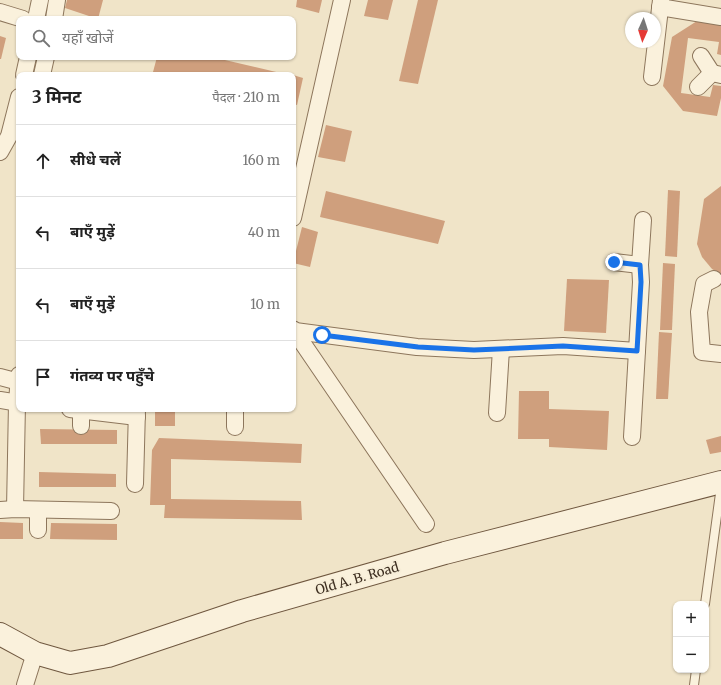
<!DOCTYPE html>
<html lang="hi">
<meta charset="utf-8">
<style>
:root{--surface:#fff;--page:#f2f2f2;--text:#222;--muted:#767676;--line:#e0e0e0}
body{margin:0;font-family:Merriweather,"Noto Sans Devanagari",serif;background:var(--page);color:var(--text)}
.controls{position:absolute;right:12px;bottom:12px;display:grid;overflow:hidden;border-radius:8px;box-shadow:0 1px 3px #0004}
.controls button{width:36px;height:36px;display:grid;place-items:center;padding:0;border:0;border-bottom:1px solid var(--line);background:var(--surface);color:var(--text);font:20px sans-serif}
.compass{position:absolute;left:625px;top:12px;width:36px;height:36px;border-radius:50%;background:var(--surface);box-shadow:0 1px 3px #0004;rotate:183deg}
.stop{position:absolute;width:12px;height:12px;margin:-9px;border:3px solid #1a73e8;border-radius:50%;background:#fff}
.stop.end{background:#1a73e8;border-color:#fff;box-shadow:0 1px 4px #0008}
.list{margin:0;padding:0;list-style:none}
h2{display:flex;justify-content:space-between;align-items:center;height:52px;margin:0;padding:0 16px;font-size:17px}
h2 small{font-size:13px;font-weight:400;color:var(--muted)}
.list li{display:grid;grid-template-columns:26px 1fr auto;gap:12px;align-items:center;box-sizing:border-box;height:72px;padding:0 16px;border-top:1px solid var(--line)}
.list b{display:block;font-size:15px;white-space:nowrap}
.list em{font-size:13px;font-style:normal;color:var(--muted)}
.icon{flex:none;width:22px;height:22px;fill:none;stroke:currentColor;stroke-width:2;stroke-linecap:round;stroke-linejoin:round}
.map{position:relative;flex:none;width:721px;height:685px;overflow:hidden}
.search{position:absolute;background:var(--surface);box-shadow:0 1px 3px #0004;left:16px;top:16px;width:280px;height:44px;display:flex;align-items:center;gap:10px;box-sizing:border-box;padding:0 14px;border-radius:8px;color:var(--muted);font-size:15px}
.panel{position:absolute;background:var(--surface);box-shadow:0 1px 3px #0004;left:16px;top:72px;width:280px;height:340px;border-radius:8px}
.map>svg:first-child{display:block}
</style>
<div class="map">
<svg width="721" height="685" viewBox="0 0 721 685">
<rect width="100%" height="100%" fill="#f0e4c8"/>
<g fill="#cf9f7d">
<polygon points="67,0 103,0 98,19 65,8"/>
<polygon points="297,0 322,0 319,13 296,7"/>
<polygon points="368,0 393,0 388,20 364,16"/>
<polygon points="418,0 438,0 418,84 399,81"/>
<polygon points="697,21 721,25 721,55 717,54 719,42 688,38 681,93 710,97 713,85 721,86 721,98 717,116 683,111 663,86 672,37"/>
<polygon points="0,36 6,38 1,59 0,59"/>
<polygon points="157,57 212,57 289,75 168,75 153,72"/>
<polygon points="293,75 303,78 297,105 293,104"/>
<polygon points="326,125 352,131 345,162 318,157"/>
<polygon points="721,186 721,274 712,269 702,257 697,244 704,199"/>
<polygon points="668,190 680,191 677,257 665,256"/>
<polygon points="326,191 445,221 438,244 320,217"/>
<polygon points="302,227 318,232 310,267 293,263"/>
<polygon points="663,263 675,264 672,330 660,330"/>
<polygon points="567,279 609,280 606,333 564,331"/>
<polygon points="659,332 672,333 668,399 656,399"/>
<polygon points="519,391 549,391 549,409 609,411 607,450 549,447 549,439 518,439"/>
<rect x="155" y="409" width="20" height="17"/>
<polygon points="40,429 117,430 117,444 41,444"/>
<polygon points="721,436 721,452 710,454 706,440"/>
<polygon points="159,438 302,444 301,463 171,459 171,499 301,501 302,520 164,518 165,505 150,505 152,450"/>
<polygon points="39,472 116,474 116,487 39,487"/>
<polygon points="0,522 23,523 23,539 0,539"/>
<polygon points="51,523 117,524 117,540 50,539"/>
</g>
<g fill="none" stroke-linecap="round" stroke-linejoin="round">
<defs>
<g id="lane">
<polyline points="705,604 721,486"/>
<polyline points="694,685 696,670"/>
</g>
<g id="street">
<polyline points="660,7 721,17"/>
<polyline points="0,12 23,19"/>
<polyline points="36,19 40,0"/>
<polyline points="54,19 57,0"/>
<polyline points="701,56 712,73"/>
<polyline points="24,75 28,57"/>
<polyline points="42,75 46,57"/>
<polyline points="652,77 661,0"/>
<polyline points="698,87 712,73 721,75"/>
<polyline points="0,152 9,136 19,97"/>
<polyline points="293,218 342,0"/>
<polyline points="614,262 640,265"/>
<polyline points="714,279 704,284 699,312 702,352 721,354"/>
<polyline points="293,329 426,524"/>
<polyline points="295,331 417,347 474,350 563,346 637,351"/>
<polyline points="0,377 19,382"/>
<polyline points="0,400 19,403"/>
<polyline points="70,409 137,417"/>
<polyline points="235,409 235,427"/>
<polyline points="81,410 81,426"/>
<polyline points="497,413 501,349"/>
<polyline points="632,437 641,282 640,265 643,220"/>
<polyline points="135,484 137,409"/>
<polyline points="15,509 17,403 19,375"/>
<polyline points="0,510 15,509 111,511"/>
<polyline points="38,510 38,530"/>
<polyline points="25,685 35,653"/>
</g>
<polyline id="secondary" points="0,634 35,653 70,663 108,656 242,611 445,553 721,482"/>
</defs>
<use href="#lane" stroke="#8d765c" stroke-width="10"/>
<use href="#street" stroke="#8d765c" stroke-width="18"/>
<use href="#secondary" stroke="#6f573f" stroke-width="24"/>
<use href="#lane" stroke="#faf1dc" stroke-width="8"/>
<use href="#street" stroke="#faf1dc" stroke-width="16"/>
<use href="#secondary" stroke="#faf1dc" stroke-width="22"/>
</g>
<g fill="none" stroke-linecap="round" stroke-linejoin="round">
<polyline stroke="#1a73e8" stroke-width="5" points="322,335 418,347 474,350 563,346 637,351 641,282 640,265 614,262"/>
</g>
<g text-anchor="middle" stroke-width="4" stroke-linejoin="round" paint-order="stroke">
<g font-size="13" fill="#3d2e20" stroke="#f7eed8">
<text transform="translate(357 578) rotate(-16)" y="5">Old A. B. Road</text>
</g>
</g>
</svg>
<div class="controls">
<button>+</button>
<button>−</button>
</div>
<svg class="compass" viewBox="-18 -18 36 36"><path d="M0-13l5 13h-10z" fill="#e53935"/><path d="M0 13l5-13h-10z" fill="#767676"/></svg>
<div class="stop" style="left:322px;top:335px"></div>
<div class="stop end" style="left:614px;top:262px"></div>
<div class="search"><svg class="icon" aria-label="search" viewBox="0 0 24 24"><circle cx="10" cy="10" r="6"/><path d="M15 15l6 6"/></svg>यहाँ खोजें</div>
<section class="panel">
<h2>3 मिनट<small>पैदल · 210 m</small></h2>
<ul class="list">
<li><svg class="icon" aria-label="ahead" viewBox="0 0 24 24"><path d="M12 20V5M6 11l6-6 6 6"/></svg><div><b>सीधे चलें</b></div><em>160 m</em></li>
<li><svg class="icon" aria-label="left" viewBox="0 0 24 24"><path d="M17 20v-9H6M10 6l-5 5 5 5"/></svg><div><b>बाएँ मुड़ें</b></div><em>40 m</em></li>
<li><svg class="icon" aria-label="left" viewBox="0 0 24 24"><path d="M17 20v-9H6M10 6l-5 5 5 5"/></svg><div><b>बाएँ मुड़ें</b></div><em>10 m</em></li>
<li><svg class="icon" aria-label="arrive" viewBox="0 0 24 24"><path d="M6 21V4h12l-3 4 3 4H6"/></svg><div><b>गंतव्य पर पहुँचे</b></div></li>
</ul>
</section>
</div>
